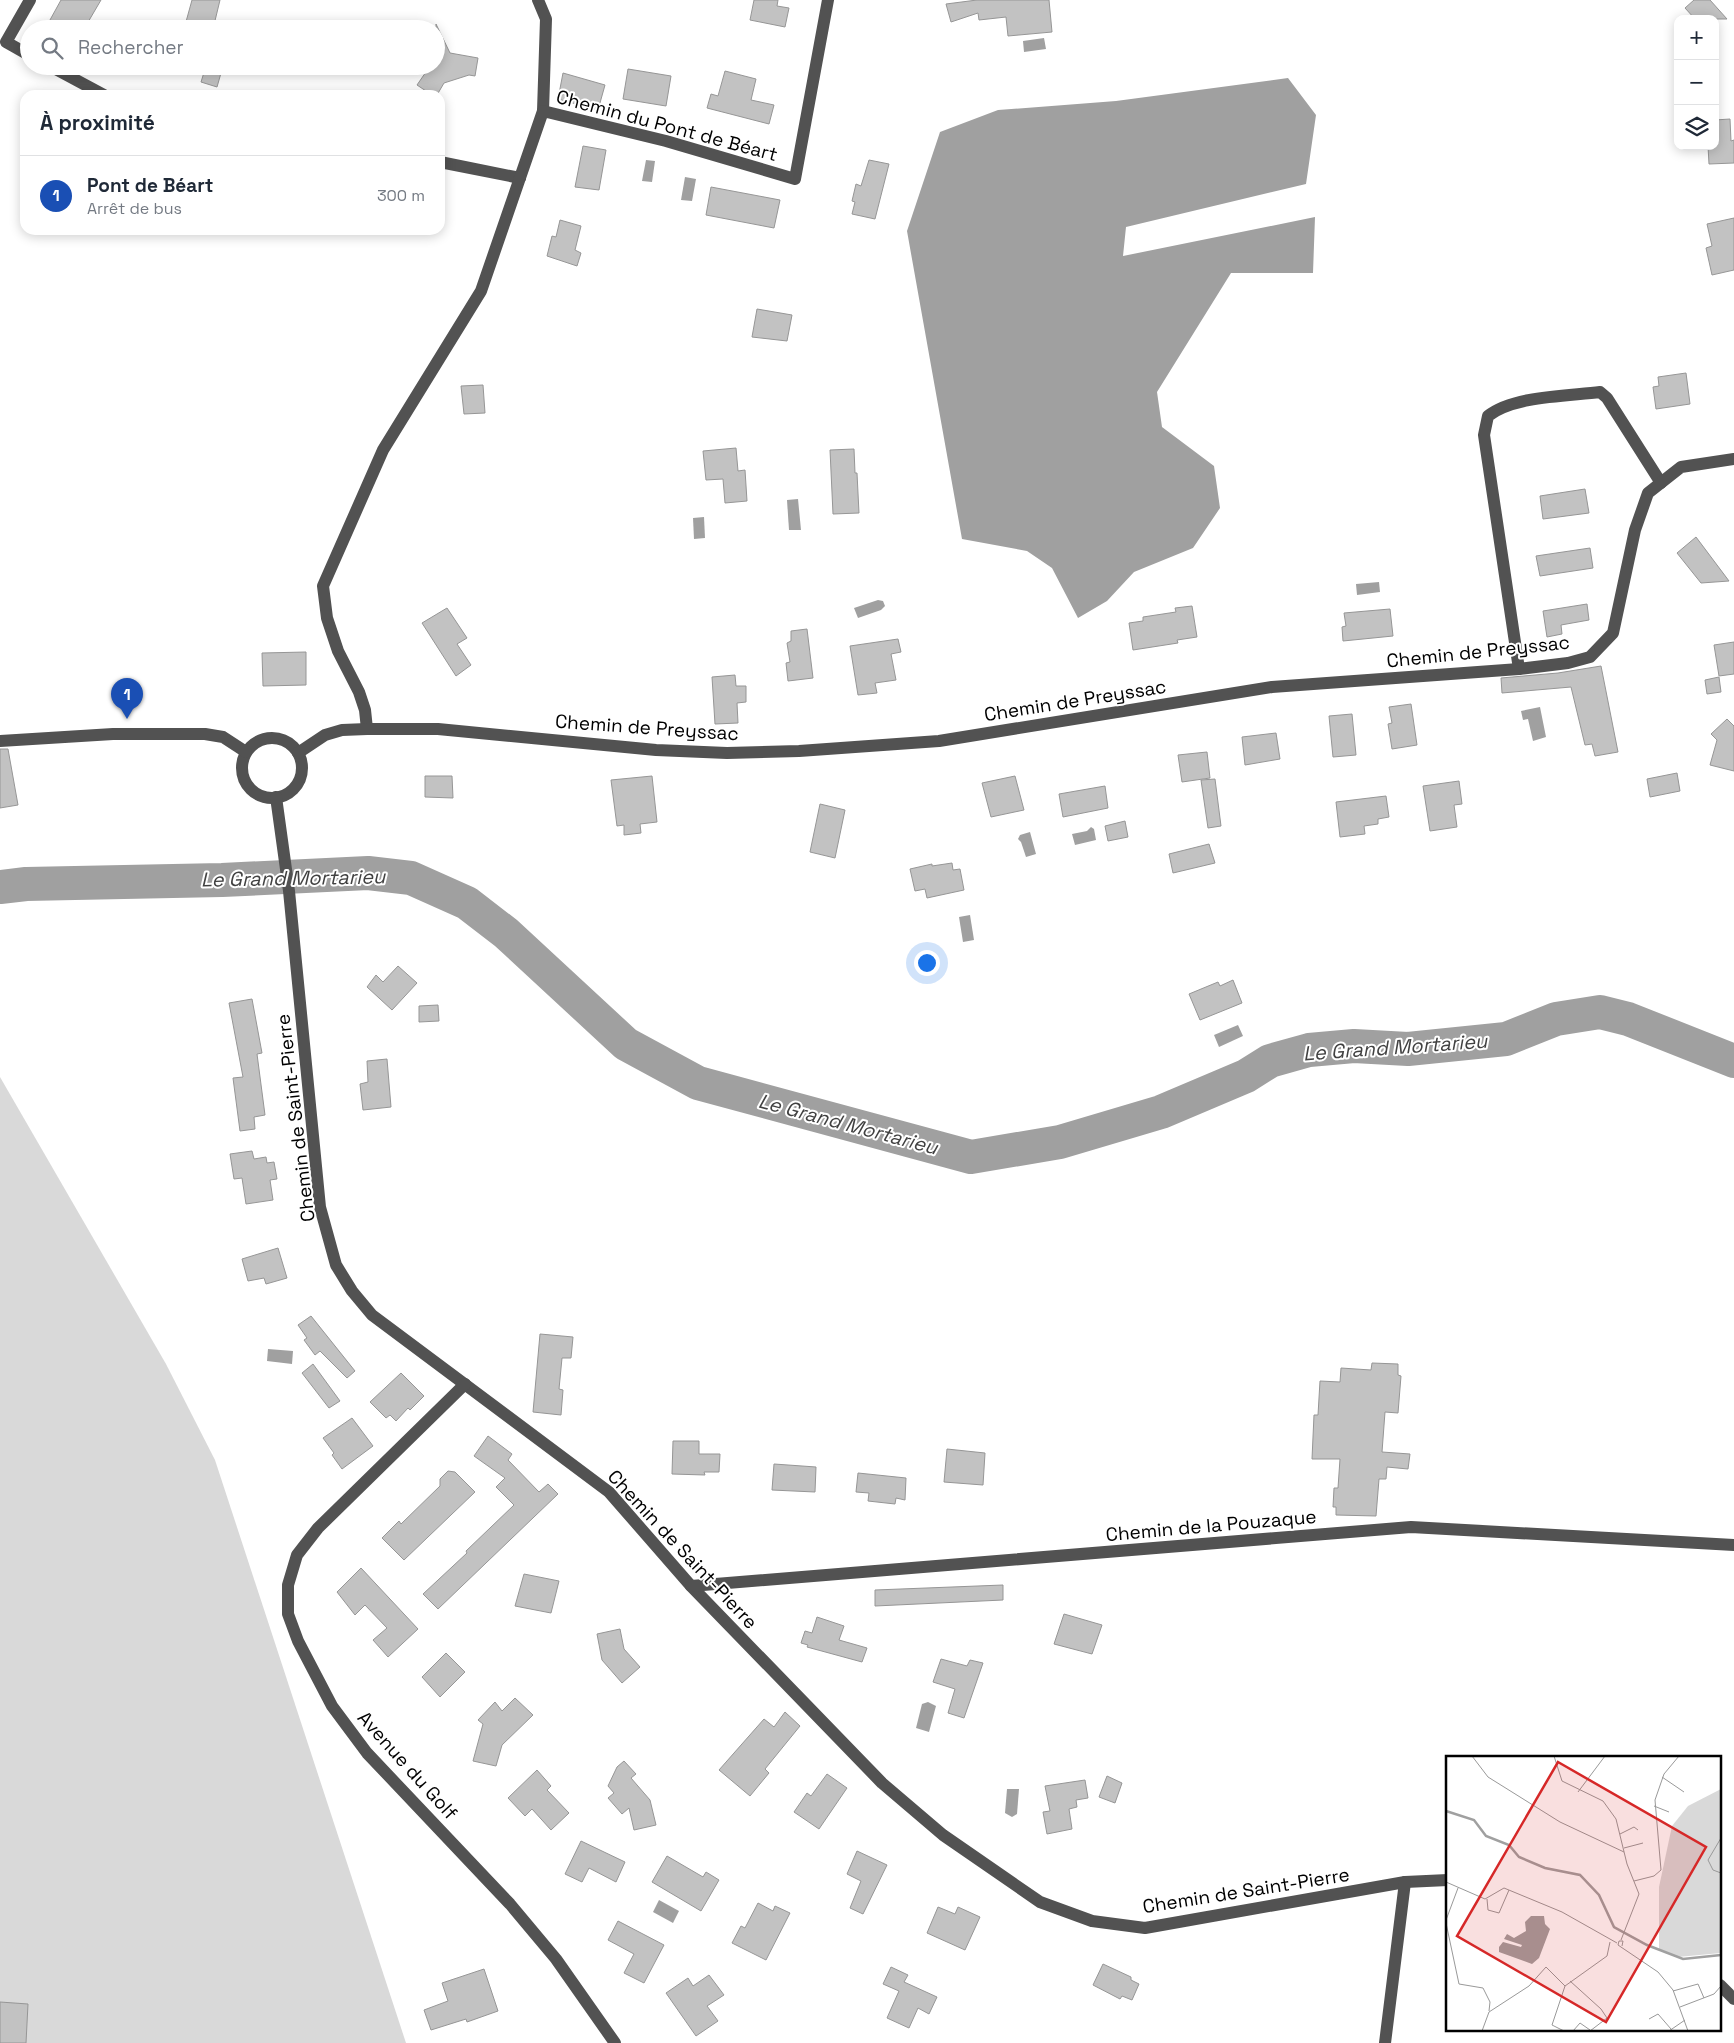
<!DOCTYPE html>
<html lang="fr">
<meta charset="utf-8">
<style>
:root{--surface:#fff;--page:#f6f6f7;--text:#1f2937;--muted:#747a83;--line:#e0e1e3;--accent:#000}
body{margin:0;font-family:"Space Grotesk",sans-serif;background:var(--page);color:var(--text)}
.controls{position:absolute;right:15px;top:15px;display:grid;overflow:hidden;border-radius:10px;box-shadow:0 2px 12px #0003}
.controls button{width:45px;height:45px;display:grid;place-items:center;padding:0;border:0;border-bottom:1px solid var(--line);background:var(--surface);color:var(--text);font:25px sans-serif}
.you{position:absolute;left:926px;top:962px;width:18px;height:18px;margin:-12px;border:4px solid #fff;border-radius:50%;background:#1a73e8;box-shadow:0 0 0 8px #1a73e833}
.badge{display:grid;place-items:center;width:32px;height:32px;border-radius:50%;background:var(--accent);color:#fff;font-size:16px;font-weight:700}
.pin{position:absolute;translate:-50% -41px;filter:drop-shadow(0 1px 2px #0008)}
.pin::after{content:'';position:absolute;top:26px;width:18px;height:15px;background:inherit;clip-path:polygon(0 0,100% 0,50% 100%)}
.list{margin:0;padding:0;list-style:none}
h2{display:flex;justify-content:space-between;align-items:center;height:65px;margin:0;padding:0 20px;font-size:21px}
h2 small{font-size:16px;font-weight:400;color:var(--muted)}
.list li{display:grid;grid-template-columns:32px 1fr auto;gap:15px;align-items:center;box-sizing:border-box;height:80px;padding:0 20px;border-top:1px solid var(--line)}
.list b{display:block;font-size:19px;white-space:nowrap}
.list p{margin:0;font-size:16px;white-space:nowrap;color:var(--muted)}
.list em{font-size:16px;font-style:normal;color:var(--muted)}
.icon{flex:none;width:28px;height:28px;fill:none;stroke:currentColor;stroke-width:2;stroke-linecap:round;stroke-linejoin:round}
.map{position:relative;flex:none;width:1734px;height:2043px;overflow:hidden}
.search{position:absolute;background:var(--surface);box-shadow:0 2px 12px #0003;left:20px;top:20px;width:425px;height:55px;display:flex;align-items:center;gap:12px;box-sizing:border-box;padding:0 18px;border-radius:28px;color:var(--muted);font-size:19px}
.panel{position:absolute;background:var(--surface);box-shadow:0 2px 12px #0003;left:20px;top:90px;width:425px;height:145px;border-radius:15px}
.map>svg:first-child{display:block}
</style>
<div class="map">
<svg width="1734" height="2043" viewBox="0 0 1734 2043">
<rect width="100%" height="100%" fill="#fff"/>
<polygon fill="#d9d9d9" points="0,1077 166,1364 215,1460 406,2043 0,2043"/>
<g fill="#a0a0a0">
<polygon points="1044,38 1046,49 1024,52 1023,41"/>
<polygon points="1288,78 1316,115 1306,184 1126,227 1123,256 1315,217 1313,273 1231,273 1157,392 1162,427 1214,466 1220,508 1193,548 1134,572 1107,601 1078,618 1052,568 1027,551 962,539 907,231 940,132 998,110 1116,101"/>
<polygon points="646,160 655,161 652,182 642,181"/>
<polygon points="685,177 696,179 692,201 681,200"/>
<polygon points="798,499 801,530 789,530 787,500"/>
<polygon points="704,517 705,538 694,539 693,518"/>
<polygon points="1379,582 1380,592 1357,595 1356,584"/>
<polygon points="878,600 883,601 885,606 881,610 858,618 854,608"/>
<polygon points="1540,707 1546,737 1533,741 1528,719 1523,720 1521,711"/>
<polygon points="1091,827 1094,829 1096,840 1075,845 1072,834 1087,831"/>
<polygon points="1030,832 1036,854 1026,857 1021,842 1018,839 1020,835"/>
<polygon points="970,915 974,940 963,942 959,917"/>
<polygon points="1238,1025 1243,1036 1219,1047 1214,1035"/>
<polygon points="268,1349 293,1351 292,1364 267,1361"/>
<polygon points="928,1702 936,1706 929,1732 916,1728 922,1704"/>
<polygon points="1007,1789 1019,1789 1017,1814 1012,1817 1005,1813"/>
<polygon points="659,1900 679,1911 673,1923 653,1912"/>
</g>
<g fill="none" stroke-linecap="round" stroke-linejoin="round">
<polyline stroke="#a0a0a0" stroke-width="34" points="0,887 26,884 222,880 368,873 411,878 467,903 506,933 626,1044 698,1083 971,1157 1060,1142 1161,1112 1246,1076 1270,1061 1309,1050 1354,1046 1408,1049 1506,1039 1556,1019 1600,1012 1628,1019 1734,1061"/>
</g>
<g fill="#c2c2c2" stroke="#969696">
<polygon points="61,0 101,0 84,29 45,29"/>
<polygon points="192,0 220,0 213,29 184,29"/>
<polygon points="754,0 778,0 777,6 789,8 785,27 750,20"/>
<polygon points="977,0 1049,0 1052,32 1008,36 1006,17 979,20 978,13 951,22 946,4"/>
<polygon points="1694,0 1710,0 1727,19 1695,19 1685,8"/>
<polygon points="436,24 450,53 478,58 475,76 469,75 444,83 437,95 432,95 417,85 430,66 436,66"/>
<polygon points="206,66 223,66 217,87 201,82"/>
<polygon points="628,69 671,76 666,106 623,99"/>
<polygon points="725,71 756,79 751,100 774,105 769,124 707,108 711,94 718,96"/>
<polygon points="563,73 605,85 598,110 558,99"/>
<polygon points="1730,119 1731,141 1734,140 1734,163 1709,164 1708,146 1715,146 1715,120"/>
<polygon points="583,146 606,150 599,190 575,187"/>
<polygon points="869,160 889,164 875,219 852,214 855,202 852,201 856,184 861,186"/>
<polygon points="711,187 780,200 774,228 706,215"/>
<polygon points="1734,218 1734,270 1712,275 1706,248 1712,246 1707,224"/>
<polygon points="560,220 581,226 575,250 581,253 577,266 547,256 552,236 556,237"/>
<polygon points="757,309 792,315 787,341 752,337"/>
<polygon points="1686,373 1690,404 1656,409 1653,387 1659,386 1658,377"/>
<polygon points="483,385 485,413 464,414 461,386"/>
<polygon points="736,448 738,471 745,470 747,501 725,503 723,479 706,480 703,451"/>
<polygon points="854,449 855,473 857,473 859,513 833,514 830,450"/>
<polygon points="1585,489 1589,513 1543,519 1540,496"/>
<polygon points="1696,537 1729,581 1701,583 1677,553"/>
<polygon points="1590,548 1593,568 1540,576 1536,556"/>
<polygon points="1587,604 1589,620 1561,625 1562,634 1547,637 1543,611"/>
<polygon points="1192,606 1197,637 1177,640 1178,643 1133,650 1129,623 1143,621 1143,617 1176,612 1175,608"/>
<polygon points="447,608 467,638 457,644 471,665 456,676 422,623"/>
<polygon points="1390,609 1393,636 1343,641 1342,627 1346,626 1344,613"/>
<polygon points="807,629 813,678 788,681 786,663 790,662 787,643 791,641 791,631"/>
<polygon points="898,639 901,652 891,654 896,680 875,683 877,693 858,695 850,646"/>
<polygon points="1734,642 1734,674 1719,676 1714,645"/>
<polygon points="306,652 306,685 263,686 262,653"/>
<polygon points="1601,666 1618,752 1595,756 1592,744 1585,745 1571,687 1502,693 1501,678 1558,673"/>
<polygon points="735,675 736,686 746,686 746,702 737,703 738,723 715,724 712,677"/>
<polygon points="1719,677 1721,692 1707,694 1705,680"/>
<polygon points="1411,704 1417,745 1392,749 1388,724 1392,723 1389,707"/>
<polygon points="1352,714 1356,755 1333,757 1329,716"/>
<polygon points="1727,719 1734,726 1734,771 1710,765 1717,740 1711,734"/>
<polygon points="1276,733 1280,759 1245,765 1242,737"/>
<polygon points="0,749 8,749 18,805 0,808"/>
<polygon points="1207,752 1210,778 1182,782 1178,755"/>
<polygon points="1677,773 1680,791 1650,797 1647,779"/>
<polygon points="425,776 452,776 453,798 425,797"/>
<polygon points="652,776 657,822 640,824 641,833 624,835 624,825 617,826 611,780"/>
<polygon points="1015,776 1024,810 991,817 982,783"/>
<polygon points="1215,779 1221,826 1208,828 1201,780"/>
<polygon points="1459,781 1462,804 1454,805 1457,827 1430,831 1423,786"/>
<polygon points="1105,786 1108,808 1063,817 1059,794"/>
<polygon points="1386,796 1389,817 1378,819 1378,824 1364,826 1365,834 1340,837 1336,802"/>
<polygon points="820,804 845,810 835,858 810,852"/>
<polygon points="1125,821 1128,837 1108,841 1105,826"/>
<polygon points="1209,844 1215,863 1173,873 1169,854"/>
<polygon points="952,863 953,870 960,869 964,890 927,898 925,889 915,891 910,869 932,864 932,866"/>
<polygon points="398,966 417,983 392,1010 367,987 376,975 383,982"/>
<polygon points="1233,980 1242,1003 1200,1020 1189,994 1218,982 1220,986"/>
<polygon points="252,999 262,1053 257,1054 265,1115 254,1117 255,1129 240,1131 233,1078 243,1077 229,1003"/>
<polygon points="438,1005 439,1021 419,1022 419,1006"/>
<polygon points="387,1059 391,1107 363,1110 360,1084 368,1082 367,1061"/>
<polygon points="252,1151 254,1159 266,1157 267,1163 274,1162 277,1179 270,1180 273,1200 246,1204 242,1178 234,1179 230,1154"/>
<polygon points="278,1248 287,1278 266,1284 264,1278 248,1281 242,1259"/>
<polygon points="311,1316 355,1371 347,1378 320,1351 315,1355 304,1340 307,1338 298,1325"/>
<polygon points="540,1334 573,1337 571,1358 562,1358 559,1389 563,1390 561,1415 533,1412"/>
<polygon points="1372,1363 1398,1364 1398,1375 1401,1376 1398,1413 1385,1412 1382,1452 1410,1454 1408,1469 1387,1467 1386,1479 1379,1479 1376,1516 1336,1515 1336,1507 1333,1507 1334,1488 1338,1488 1340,1459 1312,1459 1314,1415 1318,1415 1320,1381 1340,1382 1341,1368 1371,1370"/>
<polygon points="313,1364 340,1401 329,1408 302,1373"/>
<polygon points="401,1373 424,1396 410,1410 408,1408 396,1421 390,1415 386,1418 370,1402"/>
<polygon points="352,1418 373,1446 342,1469 332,1455 334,1453 323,1438"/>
<polygon points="488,1436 512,1454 508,1460 539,1492 548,1484 558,1494 438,1609 423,1594 467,1553 466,1551 514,1505 496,1487 505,1478 474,1456"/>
<polygon points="673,1441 699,1441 699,1454 720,1454 719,1472 704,1472 705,1475 672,1474"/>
<polygon points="947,1449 985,1453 983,1485 944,1482"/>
<polygon points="774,1464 816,1467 815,1492 772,1490"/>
<polygon points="448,1471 455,1472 475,1492 404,1560 382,1538 399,1521 401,1524 440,1486 440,1479"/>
<polygon points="858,1473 906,1478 905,1500 896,1498 895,1504 868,1501 869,1493 856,1492"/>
<polygon points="361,1568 418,1629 388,1657 373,1640 387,1628 365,1605 355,1615 337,1592"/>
<polygon points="524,1574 559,1581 551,1613 515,1606"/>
<polygon points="1003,1585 1003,1600 875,1606 875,1590"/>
<polygon points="1064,1614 1102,1625 1092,1654 1054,1644"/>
<polygon points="817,1617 844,1626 839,1640 867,1648 862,1662 807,1647 808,1645 801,1643 805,1631 812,1633"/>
<polygon points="620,1629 624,1649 640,1667 622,1683 602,1660 597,1634"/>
<polygon points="446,1653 465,1672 440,1697 422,1677"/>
<polygon points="941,1659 967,1666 970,1660 983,1663 964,1718 948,1713 955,1689 933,1682"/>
<polygon points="515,1698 533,1715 502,1745 496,1766 473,1761 483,1724 478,1720 495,1702 502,1711"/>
<polygon points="785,1712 800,1726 765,1769 769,1773 750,1796 719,1770 764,1719 774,1727"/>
<polygon points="624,1761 636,1774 631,1778 650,1800 656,1825 634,1830 629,1808 622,1814 608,1798 614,1793 608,1786 617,1767"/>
<polygon points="537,1770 551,1786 547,1790 569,1813 551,1830 532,1809 525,1816 508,1798"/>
<polygon points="827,1774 847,1788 819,1829 794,1812 807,1793 811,1796"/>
<polygon points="1107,1776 1122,1783 1115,1803 1099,1797"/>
<polygon points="1085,1780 1088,1798 1076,1800 1077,1807 1069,1809 1072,1829 1047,1834 1043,1812 1050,1811 1045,1786"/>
<polygon points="581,1841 625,1862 616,1882 589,1868 582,1882 565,1874"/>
<polygon points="857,1851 887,1865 863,1914 850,1908 861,1881 847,1874"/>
<polygon points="667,1856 703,1877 706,1872 719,1880 701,1911 652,1882"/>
<polygon points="758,1903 773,1911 775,1906 790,1913 766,1960 732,1943 741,1926 745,1928"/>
<polygon points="938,1907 955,1914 958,1907 980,1917 965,1950 927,1933"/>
<polygon points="618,1921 664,1945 644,1983 624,1973 634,1954 608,1940"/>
<polygon points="1103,1964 1131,1977 1131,1980 1139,1984 1132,2000 1122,1996 1120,1999 1093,1985"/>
<polygon points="891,1967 908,1975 904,1982 937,1997 929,2014 918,2008 909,2028 887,2018 899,1991 883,1984"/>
<polygon points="484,1969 498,2011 467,2022 466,2019 431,2030 424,2010 448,2001 442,1983"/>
<polygon points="709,1975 724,1995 707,2006 718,2021 696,2036 666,1993 688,1978 693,1986"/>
<polygon points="0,2002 28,2004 26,2043 0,2043"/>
</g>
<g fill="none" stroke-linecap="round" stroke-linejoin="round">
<g stroke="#525252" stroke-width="12">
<polyline points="538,0 546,19 543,111"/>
<polyline points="29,55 6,42 30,0"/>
<polyline points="50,66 104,95"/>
<polyline points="440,162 520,178"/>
<path d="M1519,669L1484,435L1488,416C1513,396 1567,396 1600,392L1607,398L1661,483"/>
<polyline points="367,729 365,710 359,692 338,651 327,618 323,586 383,450 481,291 543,111 666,141 795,179 828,0"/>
<circle cx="272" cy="768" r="30"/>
<polyline points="0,741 113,734 205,734 223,737 246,752"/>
<polyline points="298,753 325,735 342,730 367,729 438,729 656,750 727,753 799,751 939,741 1272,687 1519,669 1568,663 1590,657 1613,633 1635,530 1648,493 1681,467 1734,459"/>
<polyline points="276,797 289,891 320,1207 336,1265 352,1291 372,1315 609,1492 691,1586 882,1783 943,1835 1040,1902 1092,1921 1145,1928 1405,1882 1448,1880"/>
<polyline points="465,1384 318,1528 297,1555 288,1585 288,1614 298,1641 332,1706 367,1753 510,1904 556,1959 615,2043"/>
<polyline points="691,1586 1411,1527 1734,1545"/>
<polyline points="1720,1985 1734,1999"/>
<polyline points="1385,2043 1405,1882"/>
</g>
</g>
<g text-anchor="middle" stroke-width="4" stroke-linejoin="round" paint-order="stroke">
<g font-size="19" fill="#000" stroke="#fff">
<text transform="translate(667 125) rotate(15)" y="7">Chemin du Pont de Béart</text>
<text transform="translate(1478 651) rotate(-6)" y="7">Chemin de Preyssac</text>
<text transform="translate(1075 700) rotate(-9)" y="7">Chemin de Preyssac</text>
<text transform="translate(647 727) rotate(4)" y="7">Chemin de Preyssac</text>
<text transform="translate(295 1118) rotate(-97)" y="7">Chemin de Saint-Pierre</text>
<text transform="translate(1211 1525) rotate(-5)" y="7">Chemin de la Pouzaque</text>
<text transform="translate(683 1549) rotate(47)" y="7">Chemin de Saint-Pierre</text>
<text transform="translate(408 1765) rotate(48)" y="7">Avenue du Golf</text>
<text transform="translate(1246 1890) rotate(-9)" y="7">Chemin de Saint-Pierre</text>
</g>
<g font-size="20" font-style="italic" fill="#414141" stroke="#fff">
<text transform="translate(293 878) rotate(-1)" y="7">Le Grand Mortarieu</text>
<text transform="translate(1395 1047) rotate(-4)" y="7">Le Grand Mortarieu</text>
<text transform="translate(848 1124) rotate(15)" y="7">Le Grand Mortarieu</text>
</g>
</g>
<g transform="translate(1446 1756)">
<rect width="275" height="275" fill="#fff"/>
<path d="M275,33V197L232,201L213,193V131L226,70L242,50Z" fill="#d9d9d9"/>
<path d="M85,160H98L99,168L104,173L93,202L86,208L53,196V191L57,186L75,191L76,189L58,183L61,178L68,182L80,175L79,166Z" fill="#a0a0a0"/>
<path fill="none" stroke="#a0a0a0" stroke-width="2.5" d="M0,55L28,64L40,80L63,89L73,101L99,112L134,119L153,139L168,171L201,189L237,203L275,199"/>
<path fill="none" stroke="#999" stroke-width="1" d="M26,0L42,21L114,66L178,96M108,0L116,25L157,45L170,63L181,108L193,138L175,184M216,21L238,36M132,36L159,0M208,50L223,56M174,78L188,71L192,74M275,82L262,104L267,114L275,117M178,92L197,87M188,125L208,120L215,114L209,44L218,18L233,0M0,126L39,143L58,132L116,156L171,187M41,143L42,154L53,157L63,134M0,164L12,132M0,167L13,228L37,232L44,246L43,255M176,190L177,185H173L172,189L212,216L227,234L242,275M124,225L155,253L161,262L144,275M227,235L252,228L258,242M234,251L268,238L275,230M203,263L212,258L225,273M36,275L43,256L83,230L100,211L119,230L161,200L164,186M118,275L106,269L119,230M127,275L134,267L144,274M223,275L239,264"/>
<path fill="#d62828" fill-opacity="0.15" stroke="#d62828" stroke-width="2.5" d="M112,6L260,91L160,266L11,180Z"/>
<rect width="275" height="275" fill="none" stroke="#000" stroke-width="2.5"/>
</g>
</svg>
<div class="controls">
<button>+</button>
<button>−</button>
<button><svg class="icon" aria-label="layers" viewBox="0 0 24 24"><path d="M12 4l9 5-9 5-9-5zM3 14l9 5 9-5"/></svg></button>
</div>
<div class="you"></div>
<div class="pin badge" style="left:127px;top:719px;background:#1a4fb4">1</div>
<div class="search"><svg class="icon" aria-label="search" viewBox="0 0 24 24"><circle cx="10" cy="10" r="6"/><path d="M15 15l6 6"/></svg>Rechercher</div>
<section class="panel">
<h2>À proximité<small></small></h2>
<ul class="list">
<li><span class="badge" style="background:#1a4fb4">1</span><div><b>Pont de Béart</b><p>Arrêt de bus</p></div><em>300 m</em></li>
</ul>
</section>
</div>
